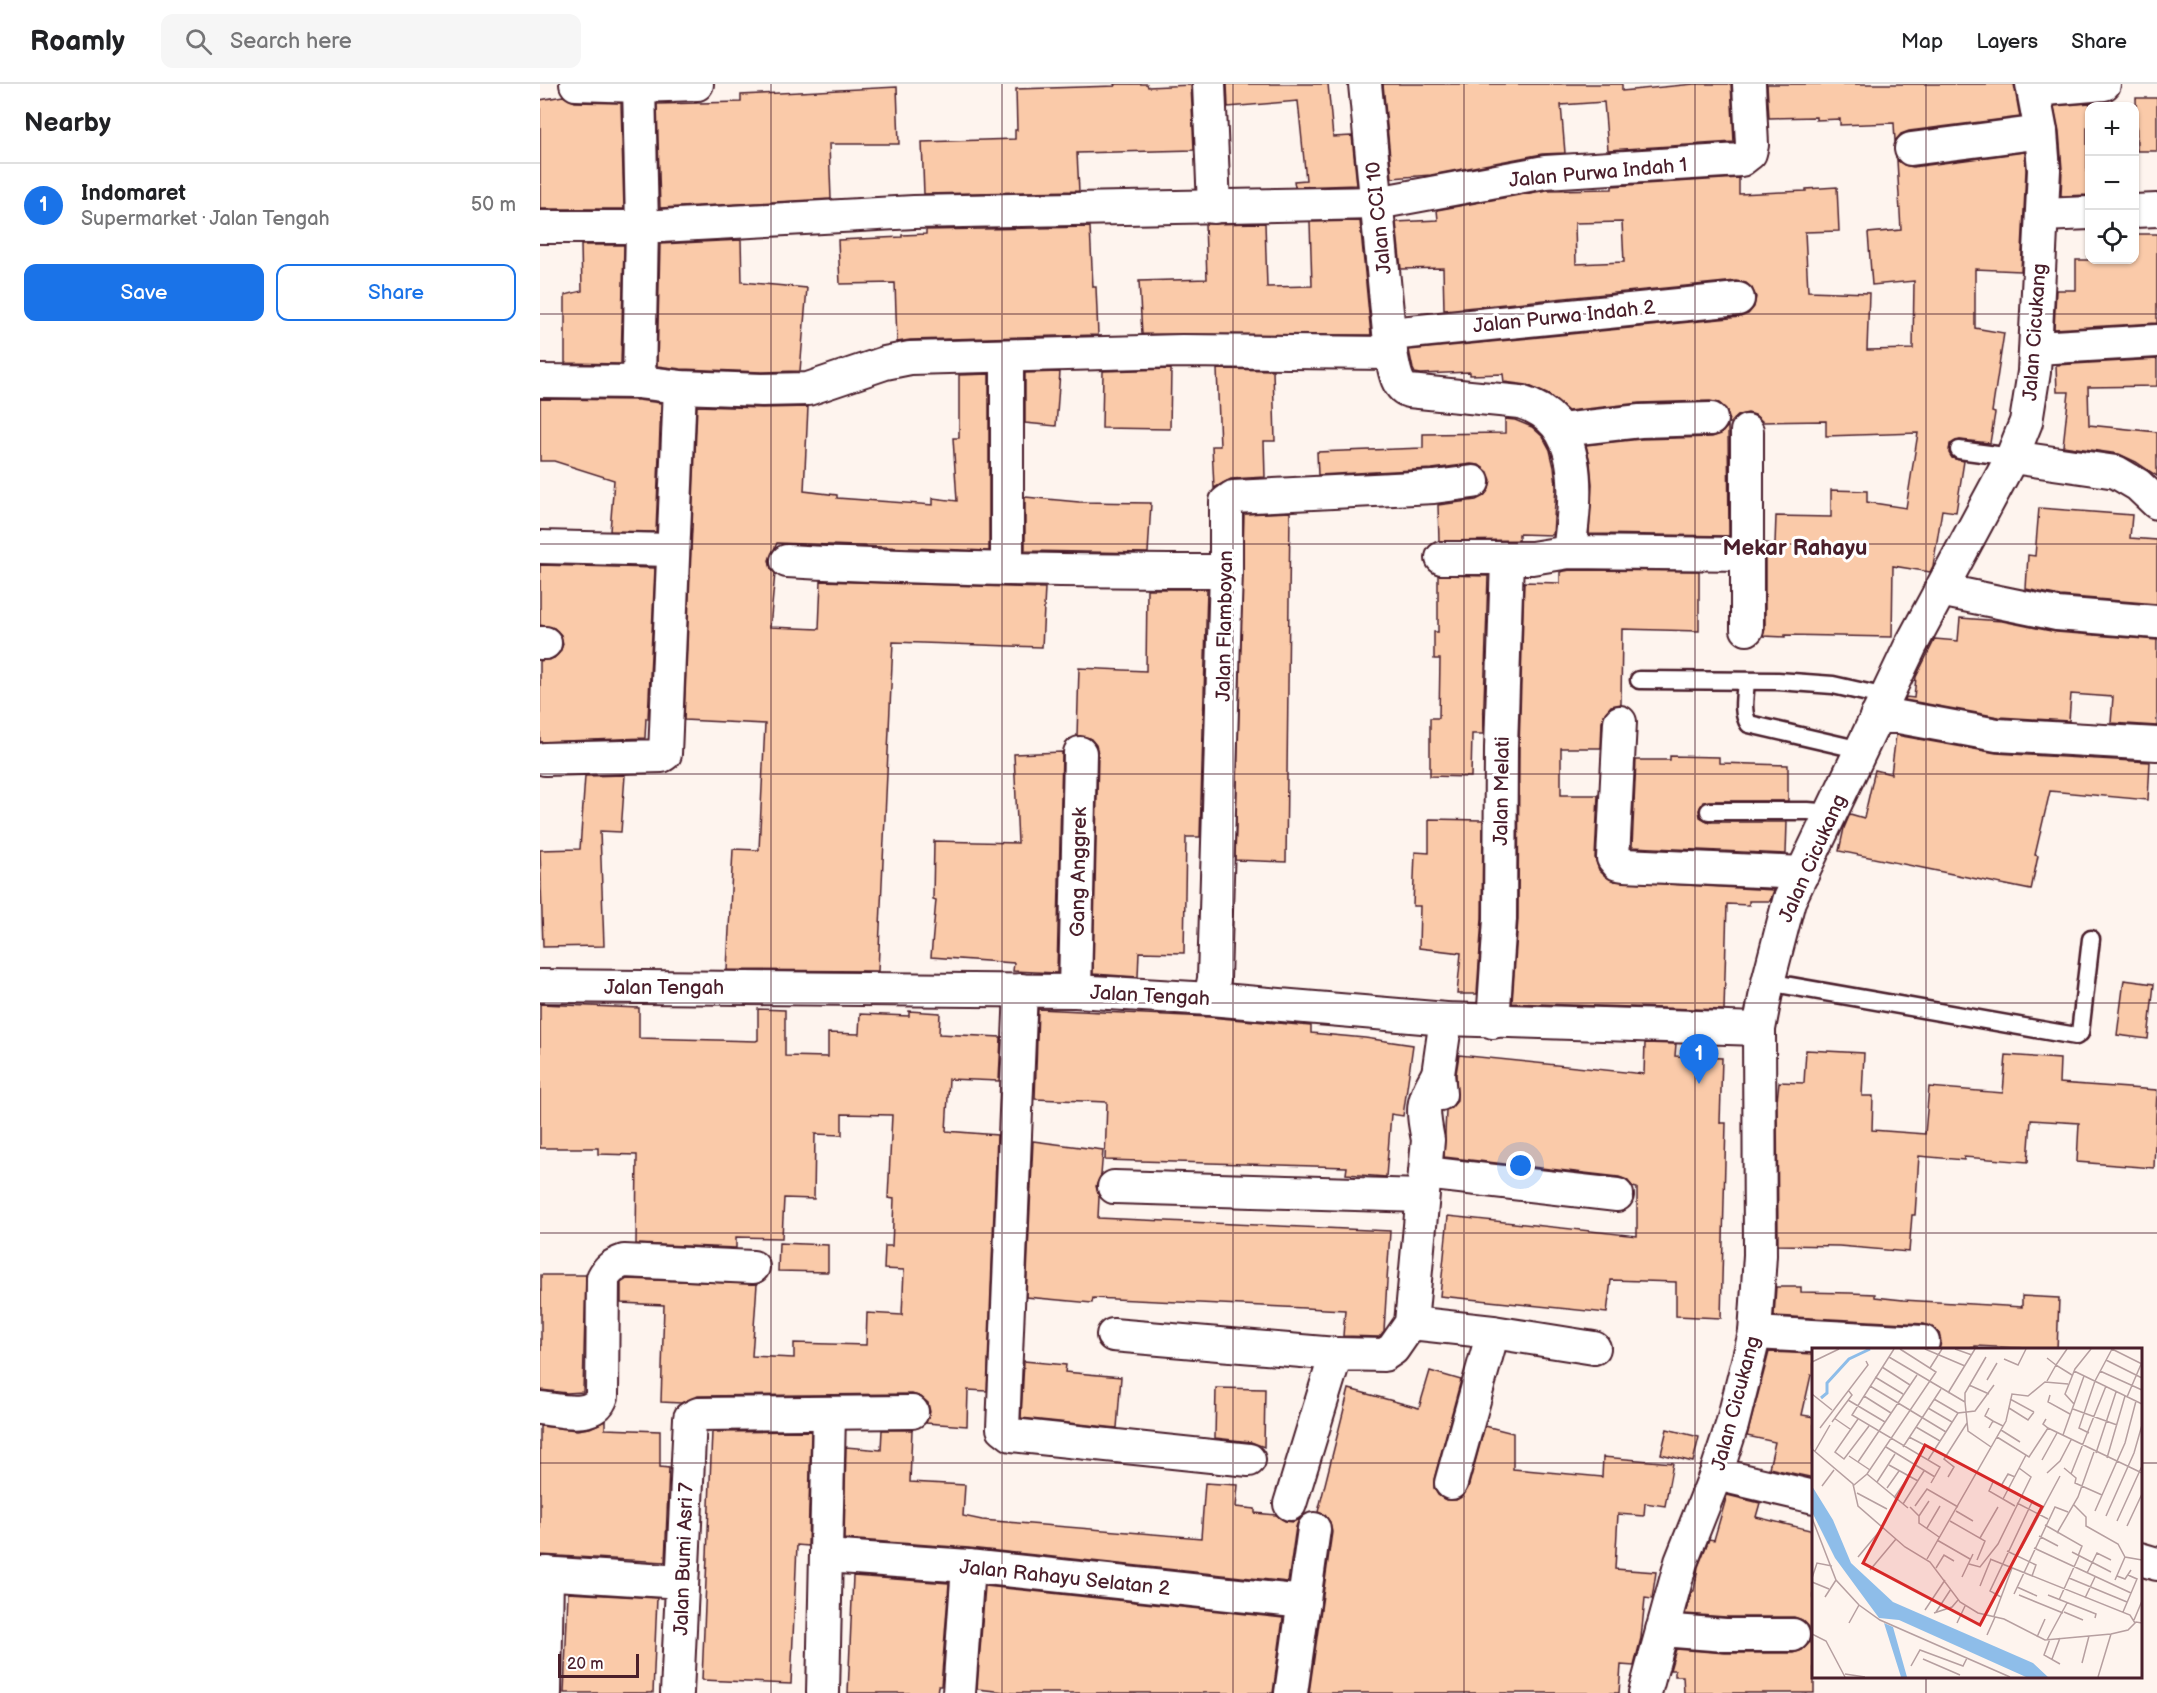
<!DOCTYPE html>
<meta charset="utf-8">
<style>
:root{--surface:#fff;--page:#f6f6f6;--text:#202124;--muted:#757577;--line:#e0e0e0;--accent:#1a73e8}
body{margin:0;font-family:"Balsamiq Sans",sans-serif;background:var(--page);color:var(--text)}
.controls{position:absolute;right:18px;top:18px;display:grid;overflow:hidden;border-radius:12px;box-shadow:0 2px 4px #0004}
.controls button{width:54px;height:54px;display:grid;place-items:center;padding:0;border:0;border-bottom:2px solid var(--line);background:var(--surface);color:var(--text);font:30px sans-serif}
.scale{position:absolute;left:18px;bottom:15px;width:81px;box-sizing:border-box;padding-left:6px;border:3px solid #4a1f2b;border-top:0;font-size:16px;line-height:21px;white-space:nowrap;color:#4a1f2b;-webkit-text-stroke:4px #fff;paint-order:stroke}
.you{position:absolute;left:981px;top:1082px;width:21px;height:21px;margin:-15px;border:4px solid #fff;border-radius:50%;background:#1a73e8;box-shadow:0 0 0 9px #1a73e833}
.badge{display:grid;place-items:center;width:39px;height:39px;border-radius:50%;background:var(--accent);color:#fff;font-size:20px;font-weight:700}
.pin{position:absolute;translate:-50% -50px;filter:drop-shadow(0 2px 3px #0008)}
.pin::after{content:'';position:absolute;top:32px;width:21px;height:18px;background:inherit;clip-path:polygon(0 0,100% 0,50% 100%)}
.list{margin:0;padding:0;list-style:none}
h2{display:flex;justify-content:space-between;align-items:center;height:78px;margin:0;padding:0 24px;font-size:26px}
h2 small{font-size:20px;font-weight:400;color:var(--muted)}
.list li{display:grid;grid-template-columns:39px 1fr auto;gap:18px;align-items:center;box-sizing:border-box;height:84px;padding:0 24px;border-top:2px solid var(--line)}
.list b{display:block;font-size:22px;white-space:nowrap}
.list p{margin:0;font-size:20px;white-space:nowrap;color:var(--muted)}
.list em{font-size:20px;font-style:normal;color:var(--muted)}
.actions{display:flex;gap:12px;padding:18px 24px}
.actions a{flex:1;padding:14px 0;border:2px solid var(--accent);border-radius:12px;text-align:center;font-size:21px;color:var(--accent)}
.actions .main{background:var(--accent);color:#fff}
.icon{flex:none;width:33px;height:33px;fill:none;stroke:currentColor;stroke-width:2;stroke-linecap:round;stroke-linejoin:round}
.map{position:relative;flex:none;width:1617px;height:1609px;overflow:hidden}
header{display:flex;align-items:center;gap:36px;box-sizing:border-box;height:84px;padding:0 30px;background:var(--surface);border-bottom:2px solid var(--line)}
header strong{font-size:28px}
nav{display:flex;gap:33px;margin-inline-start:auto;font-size:21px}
.search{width:420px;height:54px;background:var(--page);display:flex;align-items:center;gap:15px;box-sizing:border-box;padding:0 21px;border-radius:12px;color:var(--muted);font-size:22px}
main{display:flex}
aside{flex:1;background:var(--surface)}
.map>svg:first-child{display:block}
</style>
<header>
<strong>Roamly</strong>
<div class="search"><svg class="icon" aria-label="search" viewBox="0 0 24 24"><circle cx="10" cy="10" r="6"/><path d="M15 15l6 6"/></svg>Search here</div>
<nav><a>Map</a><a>Layers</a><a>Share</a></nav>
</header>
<main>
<aside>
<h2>Nearby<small></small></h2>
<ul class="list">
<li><span class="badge">1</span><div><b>Indomaret</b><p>Supermarket · Jalan Tengah</p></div><em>50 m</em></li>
</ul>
<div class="actions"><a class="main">Save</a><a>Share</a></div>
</aside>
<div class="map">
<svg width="1617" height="1609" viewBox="0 0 1617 1609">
<rect width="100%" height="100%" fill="#fef4ee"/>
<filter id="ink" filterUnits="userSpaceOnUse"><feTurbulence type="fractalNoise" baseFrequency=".0167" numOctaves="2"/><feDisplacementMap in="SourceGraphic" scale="12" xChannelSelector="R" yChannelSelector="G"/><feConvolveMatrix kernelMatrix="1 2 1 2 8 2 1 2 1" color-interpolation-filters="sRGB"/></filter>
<g filter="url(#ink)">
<g fill="#facaa9" stroke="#4a1f2b" stroke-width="1.5" fill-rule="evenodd">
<polygon points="574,0 607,0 608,3 651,1 654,66 537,69 539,107 384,110 382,58 475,55 475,46 477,46 476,5 575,2"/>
<polygon points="687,0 788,0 793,53 812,52 817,101 755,103 754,97 766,96 758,17 688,23"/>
<polygon points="843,0 1082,0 1082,7 1154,0 1191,0 1194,58 1068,66 1064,18 1021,21 1025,69 1002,70 891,91 852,94"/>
<polygon points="1227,0 1474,0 1480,33 1369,47 1361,50 1355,57 1354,39 1300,41 1300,35 1276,36 1276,33 1229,34"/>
<polygon points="357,3 359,60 289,60 291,115 120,124 117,20 201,18 201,11"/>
<polygon points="23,12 35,18 81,19 84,125 0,125 0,16"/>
<polygon points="1596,14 1617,14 1617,67 1597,67"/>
<polygon points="1550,19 1550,43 1547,43 1547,101 1550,101 1550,111 1521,112 1522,85 1519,47 1514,22"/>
<path d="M1485,68L1486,86L1481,187L1435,185V244L1464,249L1452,328L1455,329L1450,359L1420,356L1410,360L1409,369L1412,374L1424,377L1416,428L1402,426L1393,482L1390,488L1353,482L1352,553L1245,551V553L1223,552L1225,545V459L1235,460L1236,432L1291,433V406L1327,407V418L1366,424L1378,349L1286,352V337L1223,338L1215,331L1208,329L1199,331L1191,339H1188L1189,452L1049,450L1052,400L1050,378L1046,361L1101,355L1172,353L1181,350L1187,343L1189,334L1186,325L1179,319L1170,317L1099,319L1028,327L1009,311L987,301L964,298L963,290L930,291V288L881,290L875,289L873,285L869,266L1200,233L1208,230L1214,223L1216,213L1212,204L1206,199L1196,197L904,226L903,184L861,185L856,138L898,136L897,126L1007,106L1072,105V102L1199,94V110L1266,107V105L1297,103L1299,147L1265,148L1268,207L1329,209L1327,266L1373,265L1374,197L1332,201L1328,149L1361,146L1357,76L1364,81L1373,83ZM1082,138L1084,178L1036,180L1035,139Z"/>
<polygon points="820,137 831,251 602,250 599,197 667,195 665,140 725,139 727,203 772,202 770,138"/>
<polygon points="550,143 553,203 556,203 558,251 370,256 357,258 355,199 300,200 298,156 362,153 362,151 386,150 386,146"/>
<polygon points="1594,150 1617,150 1617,239 1514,245 1516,206 1536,206 1536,176 1594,176"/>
<polygon points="201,156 202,198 267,204 260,287 222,288 141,285 117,282 120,160"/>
<polygon points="41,161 84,161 81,280 25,279 25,211 42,207"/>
<polygon points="1617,275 1617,302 1548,303 1549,341 1617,348 1617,392 1596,378 1579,370 1523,362 1529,308 1517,308 1516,281"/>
<polygon points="631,285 630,345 562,344 563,287"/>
<polygon points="677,285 733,286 735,357 724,357 725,393 691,395 674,404 672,362 680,362"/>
<polygon points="520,288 516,342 485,339 485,289"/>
<polygon points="449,290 449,467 237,459 229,476 231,485 235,489 230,543 279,545 281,497 505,504 502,563 353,558 338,887 187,886 193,765 219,766 225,640 144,636 157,322 222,324 268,323 264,407 297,411 297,414 393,421 393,414 417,417 413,354 419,354 419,291"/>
<polygon points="0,315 98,316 121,319 116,448 70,447 74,396 14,377 0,377"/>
<polygon points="965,335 975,336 992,343 1003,353 1010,366 1014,383 1016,402 1013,451 979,450 979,456 899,457 898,421 936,416 944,412 949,405 951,396 948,388 939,381 931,380 892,385 778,391 777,368 883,364 883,350 965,349"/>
<polygon points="485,413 539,418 611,419 608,469 485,467"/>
<polygon points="1499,424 1592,431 1590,454 1617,456 1617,520 1520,512 1486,505 1488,471 1495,472"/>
<polygon points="750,428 746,778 695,776 704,430"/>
<polygon points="0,481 115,484 108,635 106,634 105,654 0,658 0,577 14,574 20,568 23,560 21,551 14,544 0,541"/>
<polygon points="1030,486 1159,487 1159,547 1082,545 1081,620 1071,622 1065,629 1062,637 1061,664 1021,664 1021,711 1058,711 1055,774 1059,786 1065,792 1074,797 1234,806 1230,817 1209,817 1209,821 1187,820 1184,926 972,919 978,835 979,664 984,498 1020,499 1020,488"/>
<polygon points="898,491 948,492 943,650 932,650 931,693 890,692 890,634 899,634 900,575 894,575 894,548 898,548"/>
<polygon points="607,505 667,505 660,753 646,753 644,869 599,868 598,893 553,890 558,669 556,661 550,654 537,652 539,584 606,587"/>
<polygon points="1420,534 1462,537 1516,548 1617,556 1617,642 1571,639 1573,613 1531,610 1529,637 1459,633 1365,616 1366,613 1374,614 1376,593 1395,555 1418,557"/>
<polygon points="1356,651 1456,669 1610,678 1608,716 1510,707 1495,771 1498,772 1491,806 1299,767 1304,744 1310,730 1324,734 1335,686 1351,690"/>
<polygon points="522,668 517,889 473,887 474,879 391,873 396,816 393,815 394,757 478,759 474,670"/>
<polygon points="1130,672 1179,673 1179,679 1248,681 1248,717 1169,717 1163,718 1159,726 1160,733 1169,738 1247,738 1246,770 1092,763 1096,676 1130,676"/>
<polygon points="85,691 81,748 60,747 64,862 3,863 0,766 40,765 45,692"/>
<polygon points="889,735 943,736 942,834 937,910 917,910 921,869 879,864 880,822 873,822 875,768 889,769"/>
<polygon points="1584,896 1614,900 1608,955 1577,951"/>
<polygon points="0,920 99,924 99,954 216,957 218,956 218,925 245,926 245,972 288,973 288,949 319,950 320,930 369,932 369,927 400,929 399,950 461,953 459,997 409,995 406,1047 457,1051 447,1307 428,1306 427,1342 386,1339 390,1328 388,1319 381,1313 372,1310 158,1312 141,1319 121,1318 124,1221 81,1219 81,1199 87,1195 217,1200 212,1272 254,1274 254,1259 326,1261 327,1229 362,1231 364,1186 344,1185 345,1162 352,1162 354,1115 348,1114 352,1031 302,1030 302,1051 275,1050 274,1115 244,1114 242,1154 196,1153 196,1164 96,1160 97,1071 58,1070 58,1064 0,1064"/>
<polygon points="498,925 669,933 771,942 771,949 825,954 873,961 863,1032 851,1030 846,1093 806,1090 807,1083 565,1076 567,1018 495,1015"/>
<polygon points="1105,959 1136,960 1135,972 1182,974 1180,1039 1186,1039 1181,1234 1136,1232 1136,1198 1071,1196 1067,1229 900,1212 908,1132 1097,1152 1097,1104 1093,1103 1087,1096 1079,1093 904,1073 906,1026 911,1024 917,1017 916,990 919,971 1104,990"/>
<polygon points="1266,966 1324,969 1322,1012 1333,1012 1332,1046 1385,1050 1389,1003 1463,1009 1466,971 1520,975 1519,999 1617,1006 1614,1084 1537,1078 1539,1039 1491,1036 1488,1078 1424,1073 1424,1076 1379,1072 1375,1131 1372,1131 1369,1168 1299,1162 1238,1161 1237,1017 1239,998 1264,999"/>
<polygon points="493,1057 563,1066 561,1091 556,1102 559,1113 558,1134 850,1147 844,1247 839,1253 803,1252 805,1226 553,1214 552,1219 486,1213"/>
<polygon points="239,1159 288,1161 288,1188 238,1187"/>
<polygon points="1,1191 46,1191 43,1308 27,1309 1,1306"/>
<polygon points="1236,1203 1261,1203 1261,1208 1310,1209 1335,1210 1335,1213 1363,1216 1482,1223 1482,1212 1519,1214 1517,1266 1435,1262 1435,1264 1422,1264 1422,1266 1399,1266 1401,1258 1399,1249 1392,1243 1384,1240 1234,1232"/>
<polygon points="1229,1268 1274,1270 1274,1291 1271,1291 1262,1331 1274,1333 1274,1394 1229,1384 1235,1358 1207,1352"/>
<polygon points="484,1277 526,1281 525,1288 581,1293 577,1344 481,1334"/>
<polygon points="890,1287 921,1296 894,1395 894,1404 898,1411 906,1416 916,1416 923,1412 928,1404 945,1342 973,1349 973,1385 1062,1393 1063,1373 1133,1379 1125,1422 1105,1419 1104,1432 1078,1430 1075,1485 1116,1488 1112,1515 1105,1514 1101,1554 1094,1582 1081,1581 1079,1609 769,1609 792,1448 790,1438 785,1431 778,1428 809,1305 879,1324"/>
<polygon points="676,1304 725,1305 724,1363 711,1358 675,1354"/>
<polygon points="65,1337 65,1345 120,1347 120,1383 129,1384 125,1478 0,1471 0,1342 37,1346 50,1344"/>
<polygon points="1127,1345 1159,1353 1153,1378 1121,1370"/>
<polygon points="342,1346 372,1346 370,1398 425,1401 423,1432 442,1436 661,1454 665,1399 698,1401 696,1423 715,1425 715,1429 736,1431 745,1437 753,1438 759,1435 756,1443 748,1498 429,1464 304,1455 306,1363 341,1366"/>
<polygon points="271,1347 268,1462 257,1461 251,1600 162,1596 172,1348"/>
<polygon points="1187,1411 1220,1419 1216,1433 1274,1447 1274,1609 1144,1609 1143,1592 1135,1592 1135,1586 1130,1586 1136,1565 1185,1569 1253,1569 1262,1566 1269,1559 1271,1552 1269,1543 1262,1536 1254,1533 1186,1533 1145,1530 1152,1507 1154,1507 1158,1483 1169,1455 1174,1456"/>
<polygon points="313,1492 409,1499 401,1602 398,1602 397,1609 308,1609"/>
<polygon points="445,1502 743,1534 733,1609 474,1609 437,1605"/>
<polygon points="28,1509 117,1514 113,1609 24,1609"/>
</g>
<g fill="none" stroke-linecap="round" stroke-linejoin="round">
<defs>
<g id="service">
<polyline points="1419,366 1472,373"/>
<polyline points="1099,596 1238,597 1293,601 1346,613"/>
<path d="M1206,598C1205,611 1201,629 1209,640L1321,666"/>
<polyline points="1169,727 1268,727 1290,729"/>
<polyline points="1228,898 1536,952 1540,949 1551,855"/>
</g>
<g id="minor">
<polyline points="36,0 99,2 157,0"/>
<polyline points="99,0 102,143 99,298"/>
<polyline points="669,0 674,123"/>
<path d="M825,0L851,269C854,281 855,303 869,307L980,318C1047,337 1036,413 1029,468"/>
<polyline points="1494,6 1564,0"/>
<polyline points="1371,65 1501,48"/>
<polyline points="1594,127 1617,126"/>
<polyline points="1502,131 1550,129"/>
<polyline points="0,143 102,143 374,128 837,119 1005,88 1201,76 1210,69 1212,61 1209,0"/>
<polyline points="850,250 1198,215"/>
<polyline points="1496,264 1617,257"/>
<polyline points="467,272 467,485"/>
<polyline points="0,297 99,298 140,303 222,306 268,305 345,279 370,274 642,267 851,269"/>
<polyline points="1021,346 1100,337 1171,335"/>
<polyline points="1472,373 1576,388 1598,401 1617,419"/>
<polyline points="0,463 132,466"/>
<polyline points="902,474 992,474 1029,468 1207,470"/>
<path d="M247,477C393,485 540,487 686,487"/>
<polyline points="1400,506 1517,530 1617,538"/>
<polyline points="1207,545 1207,347"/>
<polyline points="0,559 5,559"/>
<polyline points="1336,633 1359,633 1457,651 1617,660"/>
<polyline points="1080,638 1073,774 1078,780 1084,781 1263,789"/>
<polyline points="5,675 122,672 125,670 140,303"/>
<polyline points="0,902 535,907 670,915 906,935 1219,945"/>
<polyline points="481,906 463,1344 472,1351 709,1376"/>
<polyline points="535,907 540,669"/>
<polyline points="670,915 674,895 686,487 686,418 693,413 894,403 933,398"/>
<polyline points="953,938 960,835 961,664 967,475"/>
<polyline points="900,1010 898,990 906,935"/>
<polyline points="885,1089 1077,1111"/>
<polyline points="574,1103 882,1112"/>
<polyline points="871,1239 953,1248 1054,1264"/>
<polyline points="1215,1249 1383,1258"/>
<polyline points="573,1251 796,1270"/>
<path d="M0,1324C19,1326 55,1336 62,1312L63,1194C68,1184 73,1181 84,1177L213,1183"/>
<polyline points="1176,1390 1274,1413"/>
<polyline points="911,1399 953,1248"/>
<path d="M750,1420L796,1270L844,1271L853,1265L871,1239L888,1056C882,1025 881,1018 898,990"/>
<polyline points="286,1472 428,1482 764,1518"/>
<polyline points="1600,1475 1617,1480"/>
<polyline points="0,1489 142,1498"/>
<polyline points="1122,1546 1185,1551 1253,1551"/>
<polyline points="5,1609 7,1489"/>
<polyline points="137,1609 150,1334 158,1330 372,1328"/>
<polyline points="283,1609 289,1329"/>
<polyline points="419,1609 428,1482"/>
<polyline points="751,1609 774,1445"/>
<polyline points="1105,1609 1141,1478 1176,1390 1192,1341 1215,1249 1220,1171 1219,945 1228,898 1249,817 1370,563 1472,373 1486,338 1494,288 1504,86 1501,48 1492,0"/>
</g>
</defs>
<use href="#service" stroke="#4a1f2b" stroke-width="21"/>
<use href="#minor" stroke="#4a1f2b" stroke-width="36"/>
<use href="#service" stroke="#fff" stroke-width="16"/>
<use href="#minor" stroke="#fff" stroke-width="32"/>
</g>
</g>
<path fill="none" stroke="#4a1f2b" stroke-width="1.5" stroke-opacity="0.55" d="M231,0V1609M462,0V1609M693,0V1609M924,0V1609M1155,0V1609M1386,0V1266M0,230H1617M0,460H1617M0,690H1617M0,919H1617M0,1149H1617M0,1379H1274M1600,1379H1617M1386,1592V1609"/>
<g text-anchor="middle" stroke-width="6" stroke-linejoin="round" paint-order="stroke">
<g font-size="20" fill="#4a1f2b" stroke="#fff">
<text transform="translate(1058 88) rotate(-5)" y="7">Jalan Purwa Indah 1</text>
<text transform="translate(838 134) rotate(-96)" y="7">Jalan CCI 10</text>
<text transform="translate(1024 232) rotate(-6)" y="7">Jalan Purwa Indah 2</text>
<text transform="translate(1494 248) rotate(-86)" y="7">Jalan Cicukang</text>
<text transform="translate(684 542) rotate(-89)" y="7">Jalan Flamboyan</text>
<text transform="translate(961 707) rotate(-89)" y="7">Jalan Melati</text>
<text transform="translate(1272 774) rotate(-66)" y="7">Jalan Cicukang</text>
<text transform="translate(538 788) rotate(-89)" y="7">Gang Anggrek</text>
<text x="124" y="910">Jalan Tengah</text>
<text transform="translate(610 911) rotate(3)" y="7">Jalan Tengah</text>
<text transform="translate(1195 1319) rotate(-75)" y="7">Jalan Cicukang</text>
<text transform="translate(143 1475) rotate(-88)" y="7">Jalan Bumi Asri 7</text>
<text transform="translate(525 1493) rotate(6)" y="7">Jalan Rahayu Selatan 2</text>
</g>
<g font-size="22" font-weight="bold" fill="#4a1f2b" stroke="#fff">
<text x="1255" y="471">Mekar Rahayu</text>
</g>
</g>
<g transform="translate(1272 1264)">
<rect width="330" height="330" fill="#fef4ee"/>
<path d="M0,138L21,172L39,215L81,254L221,315L236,329H214L87,272L67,270L23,210L0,164ZM72,275L81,279L95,329H89Z" fill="#8ebde9"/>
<path fill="none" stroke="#8ebde9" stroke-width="3" d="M9,50L15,45V35L37,11L58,1"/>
<path fill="none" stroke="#b69fa0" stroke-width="1.5" d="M82,1L40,67L128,119L119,135M113,1L153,18M143,1L160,7M300,1L330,16M77,9L153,54M174,9L153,45V54L156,83L179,99M235,10L244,17L255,1M192,11L206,17L214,1M294,12L330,30M0,14L27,1M70,19L98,37M118,20L130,1M262,23L330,56M288,23L330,42M63,29L91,46M175,32L185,15M235,33L244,17L260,27M157,37L177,46M58,38L134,84M136,45L163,1M0,46L20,62M238,47L236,54L258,66M52,48L79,65M315,49L330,14M122,51L146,65M198,51L222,64M36,52L73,74M262,56L253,46L263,21L279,1M116,60L140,74M177,60L173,68L181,73M197,60L216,72L222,64M261,61L305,77M22,70L38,81M46,71L23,104L32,111L57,78M234,71L231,76L236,80L330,125M20,74L40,47L36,42M104,79L128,93M8,80L56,17L54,13M177,80L181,73L191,78M189,82L208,94M277,85L267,80L283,33L300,1M251,87L272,28M97,89L122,102M185,89L217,109L236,80M74,99L123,129M91,99L129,41M0,101L41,136L46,158L93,199L118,214L148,254L166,265L192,271L233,292L299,286L316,282L324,274L330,275M3,103L18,77M284,105L304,44M37,108L58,122M295,110L313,48M116,112L146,65L163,63L182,37M230,112L245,85M46,114L105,27M77,117L106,133M252,120L264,130L263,135L290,147M235,125L248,113L259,92M55,126L96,160M259,126L294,38M136,129L142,119L132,111L155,75M65,134L83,106M181,134L177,143L203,158M42,137L55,126L124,24L88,1M10,138L22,122M189,138L196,126L203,129M75,140L87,123M45,145L75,161M82,150L97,128M191,151L214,107M205,155L236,171M91,156L112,123M261,156L274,169V178L306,196L313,209L330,212M103,158L115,141L146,159M98,159L107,168V175L127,189M144,163L161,173M283,163L313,95L324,53M107,168L117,153M294,168L322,105L330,77M0,170L24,232L47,257L68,272L198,329M138,173L173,193L165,212M305,173L330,118M233,177L270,198L266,208M315,178L330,146M115,180L128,158M245,185L266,149L282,104M227,188L246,198M168,190L186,159M125,192L158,211M222,200L319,245M209,201L248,128M195,203L224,217L220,228M260,204L299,224M46,209L71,179M115,211L194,73L200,46L216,48L233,34L256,36M178,211L318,267L323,275M157,216L168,219L186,196L219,129L207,120M124,220L132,207L142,213M58,222L84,191M275,225L285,205L299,212M305,228L313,231L319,222M150,229L161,206M0,230L5,215L20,218M257,230L315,254M303,232L313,209M0,234L17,241M168,238L179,211M205,239L225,248M202,246L243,159L256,164M207,247L251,265M236,247L284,266L283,270M13,249L24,232M189,249L178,243L221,152M273,250L283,229M247,252L267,208M113,262L133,232M124,264L139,241M252,264L271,272M311,264L325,231L316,227M122,265L140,259L146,252M182,268L200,220M322,272L330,253M37,275L47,257M145,275L153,258M0,286L14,293L33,329M175,287L183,269M225,289L233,271M238,291L232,307L248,316M235,292L255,255M111,311L148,327M240,311L248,290M270,315L277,288M99,318L108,302L151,318L155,310M33,326L53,329M286,329L299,286"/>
<path fill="#d62828" fill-opacity="0.15" stroke="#d62828" stroke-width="3" d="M113,97L230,159L168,277L51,215Z"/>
<rect width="330" height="330" fill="none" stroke="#4a1f2b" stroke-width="3"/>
</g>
</svg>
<div class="controls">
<button>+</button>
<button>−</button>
<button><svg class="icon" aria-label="locate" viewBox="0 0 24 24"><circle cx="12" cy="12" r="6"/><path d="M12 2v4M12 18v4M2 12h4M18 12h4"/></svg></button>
</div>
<div class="scale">20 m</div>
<div class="you"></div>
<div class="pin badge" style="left:1159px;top:1000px">1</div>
</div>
</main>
